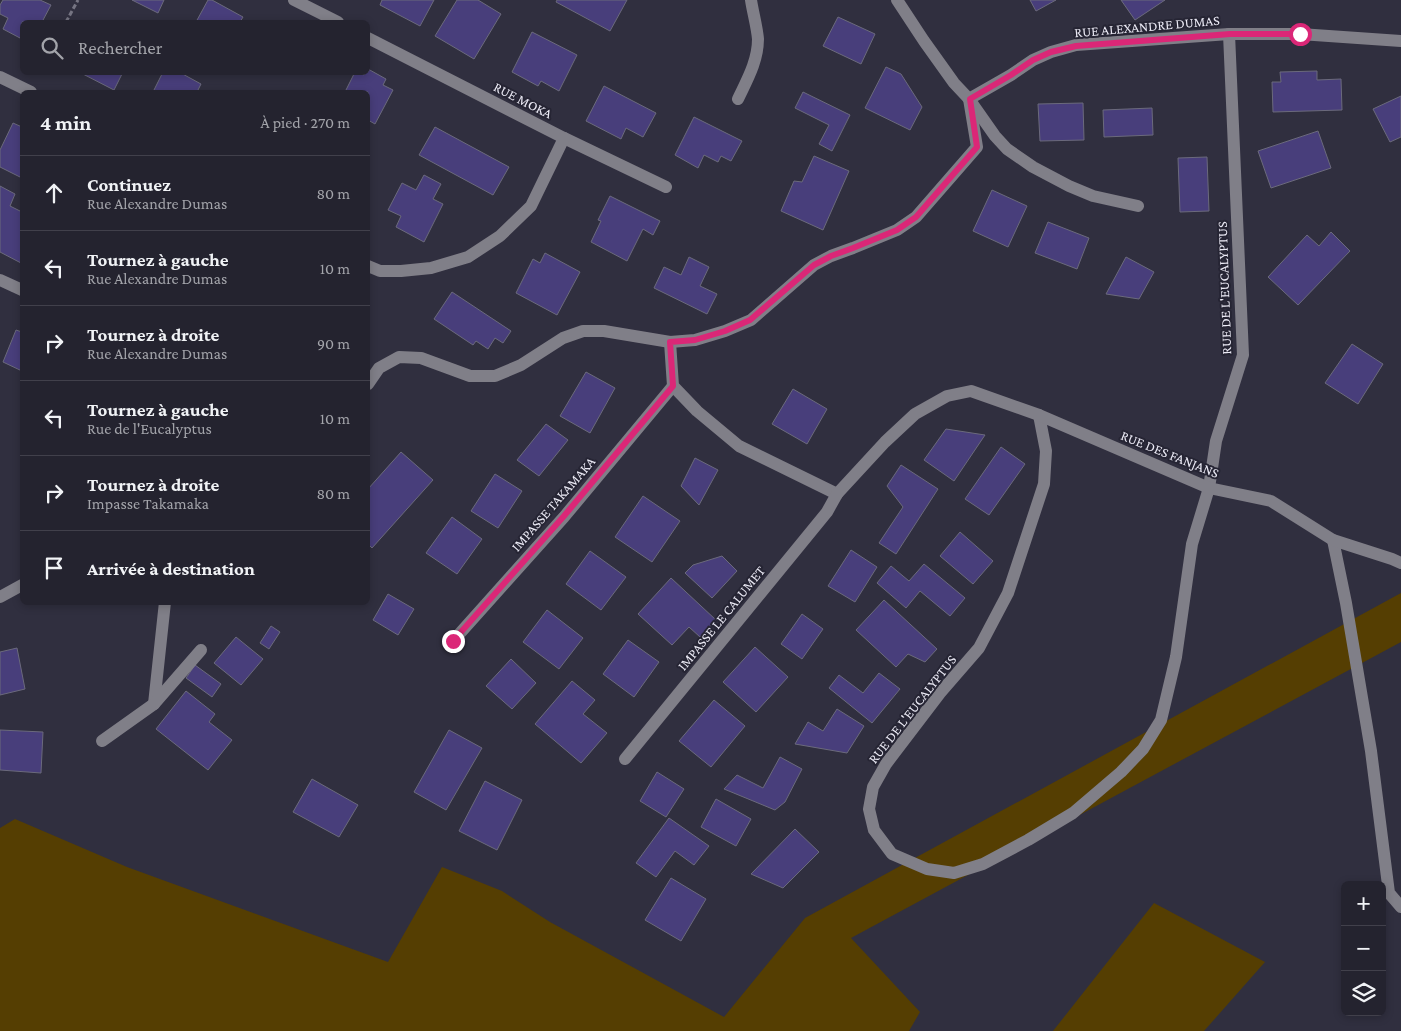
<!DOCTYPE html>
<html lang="fr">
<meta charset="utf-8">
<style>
:root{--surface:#24232f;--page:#2c2b37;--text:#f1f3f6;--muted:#a3a4aa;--line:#41404b}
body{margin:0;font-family:"Crimson Pro",serif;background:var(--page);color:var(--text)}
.controls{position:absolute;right:15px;bottom:15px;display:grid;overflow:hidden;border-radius:8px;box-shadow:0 2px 8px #0003}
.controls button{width:45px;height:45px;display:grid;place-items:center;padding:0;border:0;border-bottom:1px solid var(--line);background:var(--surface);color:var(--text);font:25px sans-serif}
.stop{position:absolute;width:15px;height:15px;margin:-11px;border:4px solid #db2777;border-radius:50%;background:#fff}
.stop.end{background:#db2777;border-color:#fff;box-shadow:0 1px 5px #0008}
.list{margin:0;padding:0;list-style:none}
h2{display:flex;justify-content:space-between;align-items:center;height:65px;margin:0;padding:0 20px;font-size:21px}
h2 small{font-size:16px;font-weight:400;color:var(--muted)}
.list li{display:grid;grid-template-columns:32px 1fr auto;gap:15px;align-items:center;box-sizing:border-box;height:75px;padding:0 20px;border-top:1px solid var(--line)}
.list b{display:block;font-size:19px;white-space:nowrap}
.list p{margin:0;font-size:16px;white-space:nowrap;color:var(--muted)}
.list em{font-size:16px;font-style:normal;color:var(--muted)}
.icon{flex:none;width:28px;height:28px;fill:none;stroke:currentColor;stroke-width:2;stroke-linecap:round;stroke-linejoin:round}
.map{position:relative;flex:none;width:1401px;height:1031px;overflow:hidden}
.search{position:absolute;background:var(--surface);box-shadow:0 2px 8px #0003;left:20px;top:20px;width:350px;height:55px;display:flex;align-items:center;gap:12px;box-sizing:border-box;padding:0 18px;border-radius:8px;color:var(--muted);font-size:19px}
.panel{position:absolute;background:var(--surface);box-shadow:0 2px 8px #0003;left:20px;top:90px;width:350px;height:515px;border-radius:8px}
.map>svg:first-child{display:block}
</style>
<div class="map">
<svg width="1401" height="1031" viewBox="0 0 1401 1031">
<rect width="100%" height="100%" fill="#302f3f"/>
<g fill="#553e02">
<polygon points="1401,593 1401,642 851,938 920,1012 909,1031 0,1031 0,828 15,819 127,867 388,962 442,867 502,891 550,922 724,1017 805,918"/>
<polygon points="1154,903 1265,962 1204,1031 1053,1031"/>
</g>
<g fill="#483e7b" stroke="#6b6a7c">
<polygon points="3,0 40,0 51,5 42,22 22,22 22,32 20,38 3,29 8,18 0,14 0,5"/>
<polygon points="132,0 164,0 158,13"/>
<polygon points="208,0 212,0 243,17 240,22 196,22"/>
<polygon points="382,0 434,0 420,26 380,5"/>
<polygon points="457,0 478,0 501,14 474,59 435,36"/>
<polygon points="557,0 627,0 610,31 556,2"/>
<polygon points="1030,0 1056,0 1036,11"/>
<polygon points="1121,0 1165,0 1135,20"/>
<polygon points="838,17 875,34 861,64 823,46"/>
<polygon points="532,32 577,55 559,91 541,81 538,86 512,72"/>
<polygon points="886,67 901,74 922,107 910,130 865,108"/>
<polygon points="368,69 386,79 383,85 393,90 375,124 368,120 368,92 345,92 355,72 359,72 364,75 365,72 368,72"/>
<polygon points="1317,71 1317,80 1341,79 1342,110 1273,112 1272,82 1281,82 1280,72"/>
<polygon points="79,72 123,72 114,90"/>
<polygon points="163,72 179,72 201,84 197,92 153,92"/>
<polygon points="604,86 656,113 643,137 626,128 621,139 586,121"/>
<polygon points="803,92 850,115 832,151 819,144 829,125 795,108"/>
<polygon points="1401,96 1401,137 1390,142 1373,109"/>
<polygon points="1083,103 1084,140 1040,141 1038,104"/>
<polygon points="1152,108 1153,135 1104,137 1103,110"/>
<polygon points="694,117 742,141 731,161 721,156 718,162 704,155 698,168 675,155"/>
<polygon points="13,123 22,127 22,178 0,167 0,150"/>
<polygon points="435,127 509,167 493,195 419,155"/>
<polygon points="1318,131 1331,168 1271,188 1258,151"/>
<polygon points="814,156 849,171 823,230 781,211 794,181 802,182"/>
<polygon points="1207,157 1209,211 1180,212 1178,158"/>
<polygon points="424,175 441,184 433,199 443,204 424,242 396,227 401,216 388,210 402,183 416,190"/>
<polygon points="0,186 15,194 10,206 22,212 22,230 21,232 22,233 22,259 21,263 0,252"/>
<polygon points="992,190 1027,206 1008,247 973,231"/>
<polygon points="610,196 660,221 653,235 643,229 627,261 591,242 601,221 598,220"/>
<polygon points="1048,222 1089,238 1077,269 1035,253"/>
<polygon points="1331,232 1350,251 1298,305 1268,277 1307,235 1319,246"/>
<polygon points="545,253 580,272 557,315 516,293 533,259 540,263"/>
<polygon points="689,257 709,267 700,286 717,294 707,314 654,288 664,267 681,275"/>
<polygon points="1126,257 1154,272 1139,299 1106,294"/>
<polygon points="452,292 511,331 503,343 495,338 488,349 476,341 473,345 434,319"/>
<polygon points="16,330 22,332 22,371 3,362"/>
<polygon points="1352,344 1383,364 1358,404 1325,383"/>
<polygon points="586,372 615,388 590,433 560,416"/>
<polygon points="793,389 827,409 807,444 772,424"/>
<polygon points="546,424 568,440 539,476 517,460"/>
<polygon points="946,429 985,435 954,481 924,460"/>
<polygon points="1001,447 1025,464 989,515 965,499"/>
<polygon points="401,452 433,480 372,548 368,544 368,489"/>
<polygon points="695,458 718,470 699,505 681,486"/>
<polygon points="901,465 938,489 896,554 879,543 903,507 887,486"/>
<polygon points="495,474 522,491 498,528 471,511"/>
<polygon points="643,496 680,521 652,562 615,537"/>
<polygon points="452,517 482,539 457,574 426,553"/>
<polygon points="960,532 993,561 973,584 940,556"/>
<polygon points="851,550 877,567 855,602 828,586"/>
<polygon points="590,551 626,577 601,610 566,584"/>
<polygon points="722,556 737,571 712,598 685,573 693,565"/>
<polygon points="924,564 965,598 950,616 920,591 906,608 877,583 891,566 909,581"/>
<polygon points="671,578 716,620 700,637 689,627 672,645 638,614"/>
<polygon points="388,594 414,609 398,635 373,620"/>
<polygon points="884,600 937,649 925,662 908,654 896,667 856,630"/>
<polygon points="547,610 583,638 559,669 523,642"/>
<polygon points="802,614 823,629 802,659 781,644"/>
<polygon points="271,626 280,632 269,649 260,643"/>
<polygon points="236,637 263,659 241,685 214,663"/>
<polygon points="628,640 659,662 634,697 603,674"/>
<polygon points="755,647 788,677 756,712 723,682"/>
<polygon points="17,648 25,689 0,695 0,652"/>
<polygon points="511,659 536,683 512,709 486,686"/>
<polygon points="195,665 221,684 212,697 186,678"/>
<polygon points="879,673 900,689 872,723 829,688 839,675 863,693"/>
<polygon points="572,681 595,700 583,714 607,733 581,763 535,724"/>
<polygon points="186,691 215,714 209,722 232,740 208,770 156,729"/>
<polygon points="714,700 745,726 711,767 679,741"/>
<polygon points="837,709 864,726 847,753 795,744 808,722 823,731"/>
<polygon points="0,730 43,732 41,773 0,770"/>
<polygon points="449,730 482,748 446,810 414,792"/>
<polygon points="780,757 802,769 785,802 775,810 724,789 737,775 763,788"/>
<polygon points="657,772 684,789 666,817 640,801"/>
<polygon points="312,779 358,805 339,837 293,812"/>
<polygon points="485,781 522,800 497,850 459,831"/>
<polygon points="716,799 751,819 736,846 701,827"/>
<polygon points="669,818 709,846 694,865 675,851 656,877 636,863"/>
<polygon points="795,829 819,852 783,888 751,874"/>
<polygon points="671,878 706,899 681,941 645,920"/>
</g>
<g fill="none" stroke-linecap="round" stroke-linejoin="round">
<polyline stroke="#757482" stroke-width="3" stroke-dasharray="5 2.5" stroke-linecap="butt" points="66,22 78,0"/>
<g stroke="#807f88" stroke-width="12">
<polyline points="294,0 338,22"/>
<polyline points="897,0 924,41 954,83 969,99 995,136 1007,149 1033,167 1069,186 1093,196 1138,206"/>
<polyline points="368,38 564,138 666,187"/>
<polyline points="0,77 31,92"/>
<path d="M738,99C747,80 758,61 758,39C757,27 753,13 751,0"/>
<polyline points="368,266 380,271 401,271 431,268 468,257 500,236 531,206 564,138"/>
<polyline points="0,280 22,290"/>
<polyline points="670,342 673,386 697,411 739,446 837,494"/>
<polyline points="368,384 379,368 399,357 421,358 470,376 495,376 521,365 563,338 583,331 604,331 670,342 695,340 725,331 751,320 814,265 831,256 853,248 897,230 916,217 977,147 969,99 1011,75 1033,60 1051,52 1076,45 1229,34 1300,34 1401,41"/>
<polyline points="1039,415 1046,451 1044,484 1008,593 979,648 940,693 886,764 873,787 869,809 874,830 892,854 927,869 954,873 983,864 1028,840 1073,813 1121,772 1143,749 1161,720 1176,657 1192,544 1209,488 1216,441 1243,355 1229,34"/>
<polyline points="1333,540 1346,603 1371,751 1389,893 1401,907"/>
<polyline points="0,597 22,585"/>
<polyline points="453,641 564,517 673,386"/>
<polyline points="154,704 165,602"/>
<polyline points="102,741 154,704 201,650"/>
<polyline points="625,759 827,512 837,494 885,442 915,414 947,396 971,391 1039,415 1209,488 1271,501 1333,540 1392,559 1401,563"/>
</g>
</g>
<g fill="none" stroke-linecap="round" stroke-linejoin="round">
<polyline stroke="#db2777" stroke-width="6" points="453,641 564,516 673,386 670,342 695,340 725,331 750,320 814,265 831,256 853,248 897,230 916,217 977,147 970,99 1011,75 1033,60 1051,52 1076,46 1230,34 1300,34"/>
</g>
<g text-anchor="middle" stroke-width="4" stroke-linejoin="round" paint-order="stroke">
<g font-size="14" fill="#ebeaf5" stroke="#262534">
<text transform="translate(1147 26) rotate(-5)" y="5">RUE ALEXANDRE DUMAS</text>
<text transform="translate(523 100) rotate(27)" y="5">RUE MOKA</text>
<text transform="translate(1224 288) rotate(-92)" y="5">RUE DE L'EUCALYPTUS</text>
<text transform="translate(1170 454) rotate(22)" y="5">RUE DES FANJANS</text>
<text transform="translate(553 504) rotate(-49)" y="5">IMPASSE TAKAMAKA</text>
<text transform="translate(721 618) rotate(-51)" y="5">IMPASSE LE CALUMET</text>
<text transform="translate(912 709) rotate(-52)" y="5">RUE DE L'EUCALYPTUS</text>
</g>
</g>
</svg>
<div class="controls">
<button>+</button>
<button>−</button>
<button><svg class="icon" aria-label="layers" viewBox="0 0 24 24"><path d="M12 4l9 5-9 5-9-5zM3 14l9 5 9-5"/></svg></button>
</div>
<div class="stop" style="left:1300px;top:34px"></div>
<div class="stop end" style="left:453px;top:641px"></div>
<div class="search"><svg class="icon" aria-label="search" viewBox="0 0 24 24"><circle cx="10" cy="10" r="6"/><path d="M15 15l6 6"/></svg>Rechercher</div>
<section class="panel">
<h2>4 min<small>À pied · 270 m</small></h2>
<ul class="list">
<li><svg class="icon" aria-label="ahead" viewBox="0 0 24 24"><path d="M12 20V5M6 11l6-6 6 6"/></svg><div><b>Continuez</b><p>Rue Alexandre Dumas</p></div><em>80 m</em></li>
<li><svg class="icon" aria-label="left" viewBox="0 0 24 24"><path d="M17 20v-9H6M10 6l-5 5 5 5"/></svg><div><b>Tournez à gauche</b><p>Rue Alexandre Dumas</p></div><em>10 m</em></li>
<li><svg class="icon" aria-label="right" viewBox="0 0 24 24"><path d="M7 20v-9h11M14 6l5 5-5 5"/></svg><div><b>Tournez à droite</b><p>Rue Alexandre Dumas</p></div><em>90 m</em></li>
<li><svg class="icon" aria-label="left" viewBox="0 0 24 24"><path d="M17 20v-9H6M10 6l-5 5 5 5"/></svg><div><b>Tournez à gauche</b><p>Rue de l'Eucalyptus</p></div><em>10 m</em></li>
<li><svg class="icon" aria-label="right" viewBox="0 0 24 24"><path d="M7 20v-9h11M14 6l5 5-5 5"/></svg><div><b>Tournez à droite</b><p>Impasse Takamaka</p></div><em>80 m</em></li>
<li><svg class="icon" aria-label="arrive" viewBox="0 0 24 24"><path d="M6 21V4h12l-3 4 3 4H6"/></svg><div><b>Arrivée à destination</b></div></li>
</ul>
</section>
</div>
